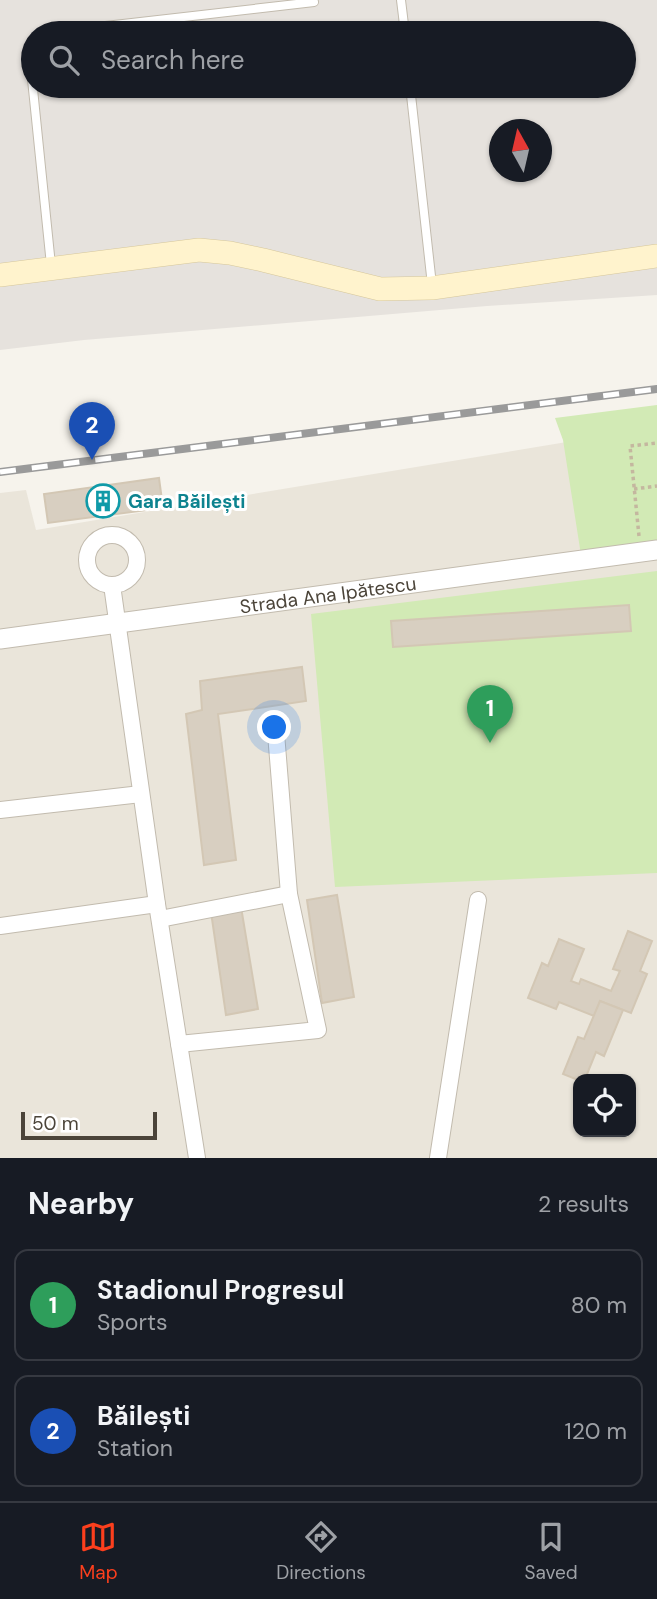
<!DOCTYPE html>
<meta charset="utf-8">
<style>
:root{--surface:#171b24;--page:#20242c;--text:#f1f3f6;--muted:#9ea1a6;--line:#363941;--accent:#fc3f1d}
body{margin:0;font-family:"DM Sans",sans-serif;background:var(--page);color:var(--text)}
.controls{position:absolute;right:21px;bottom:21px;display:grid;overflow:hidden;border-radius:14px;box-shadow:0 2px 5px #0004}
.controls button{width:63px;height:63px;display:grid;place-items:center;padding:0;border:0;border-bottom:2px solid var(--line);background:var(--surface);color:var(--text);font:35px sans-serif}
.compass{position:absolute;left:489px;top:119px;width:63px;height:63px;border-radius:50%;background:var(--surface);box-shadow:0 2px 5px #0004;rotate:352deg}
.scale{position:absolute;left:21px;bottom:18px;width:136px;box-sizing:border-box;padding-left:7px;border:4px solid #4b4439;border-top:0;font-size:19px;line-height:24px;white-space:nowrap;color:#4b4439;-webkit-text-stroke:5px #fff;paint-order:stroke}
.you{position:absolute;left:275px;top:728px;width:24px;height:24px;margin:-18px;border:5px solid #fff;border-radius:50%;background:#1a73e8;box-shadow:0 0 0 10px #1a73e833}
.badge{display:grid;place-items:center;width:46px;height:46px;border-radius:50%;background:var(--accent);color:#fff;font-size:23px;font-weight:700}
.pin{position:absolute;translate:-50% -58px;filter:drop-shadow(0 2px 4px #0008)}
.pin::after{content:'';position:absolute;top:37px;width:24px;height:21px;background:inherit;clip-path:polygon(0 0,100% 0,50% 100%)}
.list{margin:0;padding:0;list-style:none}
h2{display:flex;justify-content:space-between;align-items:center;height:91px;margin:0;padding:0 28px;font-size:30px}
h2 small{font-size:23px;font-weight:400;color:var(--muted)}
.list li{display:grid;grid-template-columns:46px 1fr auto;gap:21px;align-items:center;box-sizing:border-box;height:112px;margin:0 14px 14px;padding:0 14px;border:2px solid var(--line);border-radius:14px}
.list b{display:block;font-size:26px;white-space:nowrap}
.list p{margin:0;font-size:23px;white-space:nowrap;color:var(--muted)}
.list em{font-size:23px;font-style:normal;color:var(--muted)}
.icon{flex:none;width:38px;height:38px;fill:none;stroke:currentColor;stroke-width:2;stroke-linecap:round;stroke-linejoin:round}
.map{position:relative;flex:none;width:657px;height:1158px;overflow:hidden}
.search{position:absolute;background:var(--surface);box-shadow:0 2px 5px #0004;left:21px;right:21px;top:21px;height:77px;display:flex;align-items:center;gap:18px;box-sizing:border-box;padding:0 24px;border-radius:38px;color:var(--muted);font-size:26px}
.sheet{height:343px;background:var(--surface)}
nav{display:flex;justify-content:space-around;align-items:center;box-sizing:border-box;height:98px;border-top:2px solid var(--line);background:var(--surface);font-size:19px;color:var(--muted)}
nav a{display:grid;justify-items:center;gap:4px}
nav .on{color:var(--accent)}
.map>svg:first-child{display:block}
</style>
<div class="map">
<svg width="657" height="1158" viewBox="0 0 657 1158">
<rect width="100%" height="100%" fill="#f6f3ec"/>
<path fill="#eae5da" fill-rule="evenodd" d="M657,427V1158H0V493L26,490L36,530ZM578,1079H631V1132H578Z"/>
<path fill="#e6e2dd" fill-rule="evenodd" d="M0,0H657V295L487,306L84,340L0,350ZM33,33H624V86H33ZM500,130H542V172H500Z"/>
<g fill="#d2eab5">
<polygon points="657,405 657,541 581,555 563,440 555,418"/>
<polygon points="657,571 657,873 335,887 311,614"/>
</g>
<g fill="#d8cfc1" stroke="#d3c7b4" stroke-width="2">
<polygon points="159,478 163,508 48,523 44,494"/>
<polygon points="629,605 631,631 393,647 391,621"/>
<polygon points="302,667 306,701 218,714 236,860 204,865 186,714 202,710 200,681"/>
<polygon points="337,895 354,997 322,1003 307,900"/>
<polygon points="241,907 258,1009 226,1015 211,912"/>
<polygon points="628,931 652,941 640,971 647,974 631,1013 600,1001 594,1016 559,1002 556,1009 528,998 542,963 548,966 559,939 584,949 571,981 579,984 581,979 611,991 620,971 613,969"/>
<polygon points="600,1001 623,1010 604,1056 596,1052 585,1079 578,1080 563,1074 578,1037 584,1039"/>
</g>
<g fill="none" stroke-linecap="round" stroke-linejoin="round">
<defs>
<g id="service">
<polyline points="401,0 405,33"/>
<polyline points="44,33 314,2"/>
<polyline points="33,41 29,50 51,265"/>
<polyline points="410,86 432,285"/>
</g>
<g id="minor">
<circle cx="112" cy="560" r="25"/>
<polyline points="112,585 157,904 197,1158"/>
<polyline points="0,810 141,794"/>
<polyline points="160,919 289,894"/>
<polyline points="0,926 157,904"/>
<polyline points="179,1044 318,1030 289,894 275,721"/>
<polyline points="438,1158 478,900"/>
</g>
<g id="tertiary">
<path id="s1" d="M0,639L657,550"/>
</g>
<polyline id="secondary" points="0,275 199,250 230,253 263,260 380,289 432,288 657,256"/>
</defs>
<use href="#service" stroke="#c2bbae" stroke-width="10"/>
<use href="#minor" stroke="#c2bbae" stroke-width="18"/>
<use href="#tertiary" stroke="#c2bbae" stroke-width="21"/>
<use href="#secondary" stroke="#d6c79b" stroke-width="24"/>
<g stroke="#c4b79f" stroke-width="3.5" stroke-dasharray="3.5 3.5" stroke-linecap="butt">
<polyline points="634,489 657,486"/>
<polyline points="639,536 630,446 657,443"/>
</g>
<use href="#service" stroke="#fff" stroke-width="8"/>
<use href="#minor" stroke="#fff" stroke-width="16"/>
<use href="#tertiary" stroke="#fff" stroke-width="19"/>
<use href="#secondary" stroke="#fff3cd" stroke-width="23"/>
<defs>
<polyline id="rail" points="0,472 657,389"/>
</defs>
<use href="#rail" stroke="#9a9a9a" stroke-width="8"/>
<use href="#rail" stroke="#fff" stroke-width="5" stroke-dasharray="16" stroke-linecap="butt"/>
</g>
<defs>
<symbol id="building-ring" viewBox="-11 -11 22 22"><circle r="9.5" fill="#fff" stroke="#0f9aa8" stroke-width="1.5"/><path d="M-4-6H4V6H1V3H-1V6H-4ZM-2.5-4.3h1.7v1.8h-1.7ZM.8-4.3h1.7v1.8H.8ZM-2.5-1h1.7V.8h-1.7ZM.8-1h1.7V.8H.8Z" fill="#0f9aa8"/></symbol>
</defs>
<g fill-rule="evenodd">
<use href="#building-ring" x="84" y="482" width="38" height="38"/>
</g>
<g text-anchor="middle" stroke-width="6" stroke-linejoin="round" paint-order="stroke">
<g font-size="19" font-weight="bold" fill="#0d838f" stroke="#fff" text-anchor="start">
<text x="128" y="508">Gara Băilești</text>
</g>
<g font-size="19" fill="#4b4439" stroke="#fff">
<text dy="7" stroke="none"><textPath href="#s1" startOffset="331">Strada Ana Ipătescu</textPath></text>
</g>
</g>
</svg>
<div class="controls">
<button><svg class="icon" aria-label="locate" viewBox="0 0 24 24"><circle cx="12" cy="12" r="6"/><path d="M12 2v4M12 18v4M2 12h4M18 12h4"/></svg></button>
</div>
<svg class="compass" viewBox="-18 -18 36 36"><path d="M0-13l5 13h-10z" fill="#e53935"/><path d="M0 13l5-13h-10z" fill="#9ea1a6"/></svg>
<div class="scale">50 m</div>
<div class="you"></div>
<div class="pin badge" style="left:490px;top:743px;background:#2e9e5b">1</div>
<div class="pin badge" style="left:92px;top:460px;background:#1a4fb4">2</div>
<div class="search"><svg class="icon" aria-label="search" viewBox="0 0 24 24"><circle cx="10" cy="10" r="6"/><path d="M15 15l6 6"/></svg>Search here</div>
</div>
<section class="sheet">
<h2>Nearby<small>2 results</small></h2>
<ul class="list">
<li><span class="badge" style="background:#2e9e5b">1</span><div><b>Stadionul Progresul</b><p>Sports</p></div><em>80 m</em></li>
<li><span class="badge" style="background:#1a4fb4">2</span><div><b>Băilești</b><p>Station</p></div><em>120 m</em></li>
</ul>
</section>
<nav>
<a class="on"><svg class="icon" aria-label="map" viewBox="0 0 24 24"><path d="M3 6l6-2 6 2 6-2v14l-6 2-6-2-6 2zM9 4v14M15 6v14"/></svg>Map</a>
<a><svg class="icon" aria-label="directions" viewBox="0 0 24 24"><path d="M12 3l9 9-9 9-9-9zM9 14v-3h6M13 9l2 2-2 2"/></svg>Directions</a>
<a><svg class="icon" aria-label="saved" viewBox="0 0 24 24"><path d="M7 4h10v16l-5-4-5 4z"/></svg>Saved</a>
</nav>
